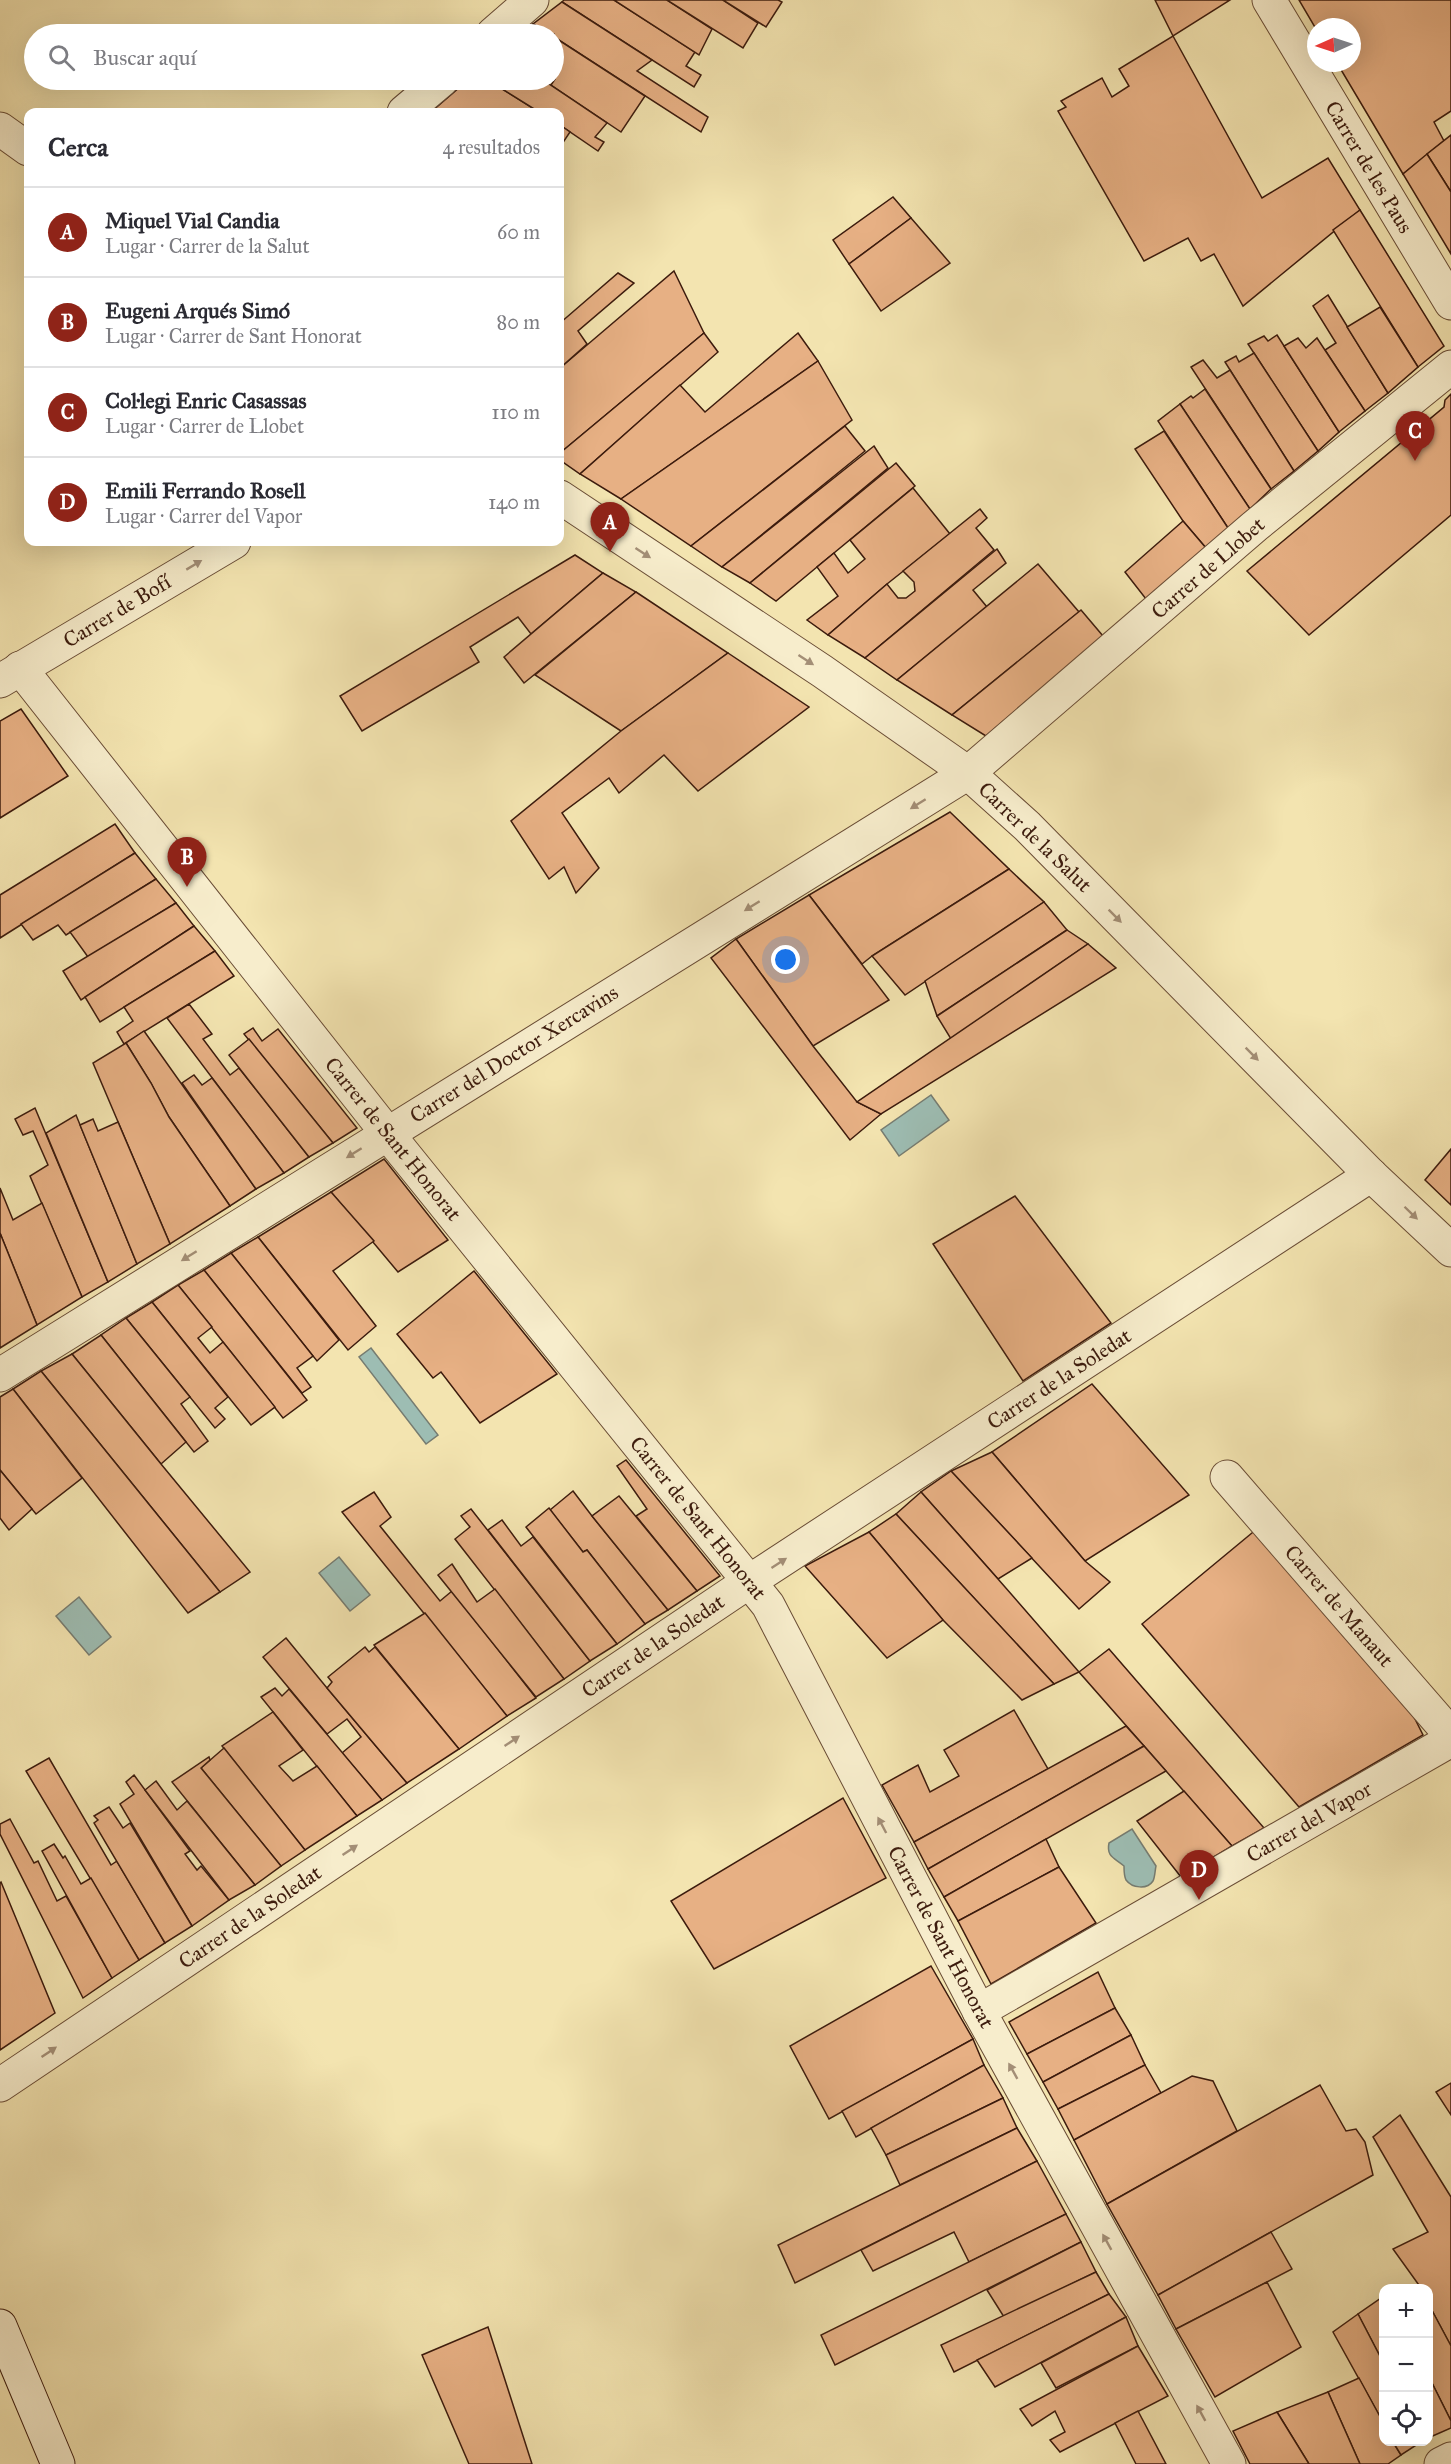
<!DOCTYPE html>
<html lang="es">
<meta charset="utf-8">
<style>
:root{--surface:#fff;--page:#f7f7f7;--text:#2b2b33;--muted:#7c7c81;--line:#e1e1e2;--accent:#8f2418}
body{margin:0;font-family:"IM FELL Great Primer",serif;background:var(--page);color:var(--text)}
.controls{position:absolute;right:18px;bottom:18px;display:grid;overflow:hidden;border-radius:12px;box-shadow:0 6px 24px #0002}
.controls button{width:54px;height:54px;display:grid;place-items:center;padding:0;border:0;border-bottom:2px solid var(--line);background:var(--surface);color:var(--text);font:30px sans-serif}
.compass{position:absolute;left:1307px;top:18px;width:54px;height:54px;border-radius:50%;background:var(--surface);box-shadow:0 6px 24px #0002;rotate:267deg}
.you{position:absolute;left:786px;top:960px;width:21px;height:21px;margin:-15px;border:4px solid #fff;border-radius:50%;background:#1a73e8;box-shadow:0 0 0 9px #1a73e833}
.badge{display:grid;place-items:center;width:39px;height:39px;border-radius:50%;background:var(--accent);color:#fff;font-size:20px;font-weight:700}
.pin{position:absolute;translate:-50% -50px;filter:drop-shadow(0 2px 3px #0008)}
.pin::after{content:'';position:absolute;top:32px;width:21px;height:18px;background:inherit;clip-path:polygon(0 0,100% 0,50% 100%)}
.list{margin:0;padding:0;list-style:none}
h2{display:flex;justify-content:space-between;align-items:center;height:78px;margin:0;padding:0 24px;font-size:26px}
h2 small{font-size:20px;font-weight:400;color:var(--muted)}
.list li{display:grid;grid-template-columns:39px 1fr auto;gap:18px;align-items:center;box-sizing:border-box;height:90px;padding:0 24px;border-top:2px solid var(--line)}
.list b{display:block;font-size:22px;white-space:nowrap}
.list p{margin:0;font-size:20px;white-space:nowrap;color:var(--muted)}
.list em{font-size:20px;font-style:normal;color:var(--muted)}
.icon{flex:none;width:33px;height:33px;fill:none;stroke:currentColor;stroke-width:2;stroke-linecap:round;stroke-linejoin:round}
.map{position:relative;flex:none;width:1451px;height:2464px;overflow:hidden}
.search{position:absolute;background:var(--surface);box-shadow:0 6px 24px #0002;left:24px;top:24px;width:540px;height:66px;display:flex;align-items:center;gap:15px;box-sizing:border-box;padding:0 21px;border-radius:33px;color:var(--muted);font-size:22px}
.panel{position:absolute;background:var(--surface);box-shadow:0 6px 24px #0002;left:24px;top:108px;width:540px;height:438px;border-radius:12px}
.map>svg:first-child{display:block}
</style>
<div class="map">
<svg width="1451" height="2464" viewBox="0 0 1451 2464">
<rect width="100%" height="100%" fill="#f3e4b0"/>
<filter id="stains"><feTurbulence type="fractalNoise" baseFrequency=".00333" numOctaves="4"/><feColorMatrix values="0 0 0 0 .2 0 0 0 0 .09 0 0 0 0 .02 0 0 0 .5 -.17"/></filter>
<radialGradient id="worn" r=".72"><stop offset=".6" stop-color="#630" stop-opacity="0"/><stop offset="1" stop-color="#630" stop-opacity=".3"/></radialGradient>
<g fill="#9dbdb3" stroke="#767c71" stroke-width="1.5">
<polygon points="931,1095 949,1120 899,1156 881,1130"/>
<polygon points="371,1348 438,1435 426,1444 359,1357"/>
<polygon points="339,1557 370,1595 350,1611 319,1573"/>
<polygon points="79,1597 111,1637 89,1655 56,1616"/>
<path d="M1132,1829L1156,1866C1155,1870 1155,1877 1153,1881C1147,1890 1132,1888 1126,1880C1124,1876 1124,1871 1124,1866C1115,1858 1106,1857 1109,1843Z"/>
</g>
<g fill="#e7b084" stroke="#3c1b0d" stroke-width="1.5">
<polygon points="564,0 614,0 695,52 686,66 701,75 694,87 562,2"/>
<polygon points="614,0 667,0 712,29 699,55"/>
<polygon points="667,0 723,0 758,23 743,48"/>
<polygon points="723,0 778,0 782,2 766,27"/>
<polygon points="1155,0 1230,0 1173,36"/>
<polygon points="1299,0 1451,0 1451,111 1434,122 1444,141 1403,174 1337,63 1352,63 1352,27 1316,29"/>
<polygon points="562,2 652,60 637,71 708,117 701,132 554,37 554,34 549,34 533,24"/>
<polygon points="533,24 549,34 522,34"/>
<polygon points="1173,36 1262,198 1328,158 1360,210 1243,306 1214,254 1201,261 1188,238 1144,261 1058,111 1066,107 1061,101 1102,78 1112,97 1129,86 1119,69"/>
<polygon points="554,37 645,96 621,132 551,85 555,79 554,78"/>
<polygon points="468,80 488,80 539,112 431,112"/>
<polygon points="488,80 543,80 607,123 595,137 604,142 598,151 560,125 560,112 539,112"/>
<polygon points="560,125 570,132 560,147"/>
<polygon points="1451,135 1451,192 1427,154"/>
<polygon points="1427,154 1451,192 1451,254 1403,174"/>
<polygon points="893,197 911,218 849,264 833,240"/>
<polygon points="1360,210 1444,346 1418,367 1333,230"/>
<polygon points="911,218 950,263 881,311 849,264"/>
<polygon points="674,271 704,333 560,453 560,368"/>
<polygon points="618,273 634,283 578,331 587,344 560,368 560,323"/>
<polygon points="1328,295 1388,393 1365,411 1325,350 1336,343 1313,306"/>
<polygon points="1380,307 1418,367 1388,393 1347,327"/>
<polygon points="704,333 718,352 580,474 560,460 560,453"/>
<polygon points="798,333 818,361 621,499 580,474 680,385 705,412"/>
<polygon points="1277,335 1339,432 1318,451 1248,344 1264,336 1268,341"/>
<polygon points="1298,338 1306,348 1317,338 1365,411 1339,432 1284,346"/>
<polygon points="1254,353 1318,451 1294,471 1225,362 1236,356 1239,362"/>
<polygon points="1203,360 1217,378 1230,370 1294,471 1271,489 1191,367"/>
<polygon points="818,361 852,420 691,546 621,499"/>
<polygon points="1205,389 1271,489 1250,509 1180,404 1191,396 1193,398"/>
<polygon points="1451,394 1451,515 1309,635 1247,571 1444,407 1445,400"/>
<polygon points="1180,404 1250,509 1228,528 1158,421"/>
<polygon points="845,426 865,451 722,567 691,546"/>
<polygon points="1164,431 1228,528 1206,548 1183,521 1135,449"/>
<polygon points="874,446 888,468 750,583 722,567"/>
<polygon points="896,463 915,486 817,567 776,601 750,583"/>
<polygon points="913,488 950,534 887,584 828,635 807,620 838,596 817,567 834,553 848,573 865,559 850,540"/>
<polygon points="980,509 987,518 976,528 994,550 865,658 828,635 887,584 898,598 906,598 915,591 914,582 903,571"/>
<polygon points="1183,521 1206,548 1146,599 1125,572"/>
<polygon points="997,549 1006,563 973,590 987,607 897,680 865,658"/>
<polygon points="575,555 603,573 531,634 518,617 470,647 479,662 362,731 340,696"/>
<polygon points="1038,564 1079,612 952,715 897,680"/>
<polygon points="603,573 636,592 524,683 504,657"/>
<polygon points="636,592 728,653 621,731 535,675"/>
<polygon points="1081,610 1103,636 986,736 952,715"/>
<polygon points="728,653 809,707 698,791 664,755 619,793 609,778 562,813 599,868 576,893 564,867 549,879 511,821 621,731"/>
<polygon points="21,709 68,776 0,818 0,721"/>
<polygon points="950,812 1009,869 872,956 862,964 809,895"/>
<polygon points="115,824 135,853 0,938 0,895"/>
<polygon points="135,853 156,879 66,935 58,925 33,940 21,924"/>
<polygon points="1009,869 1044,902 905,995 872,956"/>
<polygon points="156,879 176,903 88,957 70,932"/>
<polygon points="809,895 889,1000 813,1046 736,939"/>
<polygon points="1044,902 1067,930 937,1016 925,981"/>
<polygon points="176,903 194,926 81,1000 63,971"/>
<polygon points="194,926 215,951 100,1022 85,997"/>
<polygon points="1067,930 1088,944 951,1039 937,1016"/>
<polygon points="736,939 813,1046 857,1102 881,1114 850,1140 711,958"/>
<polygon points="1088,944 1116,968 881,1114 857,1102"/>
<polygon points="215,951 234,976 124,1044 117,1032 133,1021 124,1007"/>
<polygon points="189,1004 212,1034 203,1039 230,1075 239,1068 309,1157 284,1173 167,1018"/>
<polygon points="253,1028 262,1041 278,1029 357,1128 333,1143 244,1034"/>
<polygon points="144,1031 256,1189 230,1206 169,1117 151,1083 126,1043"/>
<polygon points="249,1039 333,1143 309,1157 229,1055"/>
<polygon points="126,1043 151,1083 169,1117 230,1206 170,1244 93,1063"/>
<polygon points="194,1075 202,1085 212,1078 284,1173 256,1189 182,1083"/>
<polygon points="35,1108 108,1282 82,1297 30,1176 48,1165 33,1131 23,1135 15,1119"/>
<polygon points="76,1115 137,1264 108,1282 46,1133"/>
<polygon points="93,1119 98,1131 118,1122 170,1244 137,1264 80,1125"/>
<polygon points="1451,1149 1451,1205 1425,1180"/>
<polygon points="384,1159 448,1240 398,1272 331,1192"/>
<polygon points="0,1188 13,1220 42,1203 82,1297 37,1325 0,1233"/>
<polygon points="331,1192 374,1241 333,1271 376,1326 348,1350 258,1237"/>
<polygon points="1015,1196 1111,1323 1023,1381 933,1244"/>
<polygon points="0,1233 37,1325 0,1348"/>
<polygon points="258,1237 339,1340 317,1361 231,1253"/>
<polygon points="231,1253 313,1356 297,1368 311,1387 302,1393 204,1270"/>
<polygon points="204,1270 307,1400 283,1418 178,1285"/>
<polygon points="474,1271 557,1374 480,1423 441,1372 433,1378 397,1334"/>
<polygon points="178,1285 212,1327 198,1338 210,1353 223,1342 275,1407 251,1425 152,1302"/>
<polygon points="152,1302 228,1397 215,1408 225,1419 215,1428 126,1318"/>
<polygon points="126,1318 190,1397 181,1404 208,1441 194,1452 101,1335"/>
<polygon points="101,1335 186,1442 161,1464 72,1354"/>
<polygon points="72,1354 161,1464 250,1572 220,1592 41,1371"/>
<polygon points="41,1371 220,1592 188,1613 13,1389"/>
<polygon points="1092,1384 1189,1495 1085,1561 992,1452"/>
<polygon points="13,1389 82,1478 36,1514 0,1470 0,1397"/>
<polygon points="992,1452 1085,1561 1110,1582 1079,1609 951,1471"/>
<polygon points="626,1460 720,1576 697,1591 636,1516 647,1509 617,1466"/>
<polygon points="0,1470 32,1509 9,1530 0,1518"/>
<polygon points="951,1471 1032,1558 998,1579 921,1492"/>
<polygon points="573,1491 592,1516 668,1610 645,1624 587,1550 583,1552 550,1510"/>
<polygon points="374,1492 391,1517 380,1526 440,1601 452,1591 536,1698 507,1716 342,1512"/>
<polygon points="921,1492 998,1579 1079,1672 1054,1684 896,1514"/>
<polygon points="619,1496 697,1591 668,1610 592,1516"/>
<polygon points="549,1508 583,1552 587,1550 645,1624 617,1644 526,1527"/>
<polygon points="471,1509 590,1661 564,1679 455,1539 470,1527 461,1516"/>
<polygon points="896,1514 1054,1684 1022,1700 943,1620 869,1532"/>
<polygon points="502,1520 521,1546 533,1537 617,1644 590,1661 488,1530"/>
<polygon points="1258,1528 1405,1699 1423,1735 1299,1807 1142,1624"/>
<polygon points="869,1532 943,1620 887,1658 805,1566"/>
<polygon points="452,1564 477,1602 495,1589 564,1679 536,1697 438,1575"/>
<polygon points="425,1613 507,1716 459,1749 374,1645"/>
<polygon points="286,1638 327,1688 407,1783 382,1800 342,1753 361,1737 347,1719 327,1734 263,1657"/>
<polygon points="365,1647 369,1652 375,1647 459,1749 407,1783 327,1688 332,1682 328,1677"/>
<polygon points="1109,1649 1264,1828 1232,1846 1079,1672"/>
<polygon points="275,1688 282,1696 289,1689 382,1800 357,1816 261,1697"/>
<polygon points="1014,1710 1048,1769 914,1842 882,1785 918,1765 930,1792 959,1776 944,1750"/>
<polygon points="273,1712 303,1750 279,1766 293,1781 317,1766 357,1816 305,1850 222,1746"/>
<polygon points="1126,1726 1144,1746 928,1869 914,1842"/>
<polygon points="1144,1746 1166,1771 944,1897 928,1869"/>
<polygon points="224,1748 305,1850 281,1866 201,1768"/>
<polygon points="209,1757 210,1760 201,1768 281,1866 255,1885 172,1782"/>
<polygon points="49,1758 111,1865 117,1861 165,1943 139,1960 26,1771"/>
<polygon points="134,1775 190,1851 185,1854 197,1870 201,1866 229,1900 192,1926 120,1804 134,1794 126,1782"/>
<polygon points="156,1781 177,1810 187,1801 255,1885 229,1900 145,1790"/>
<polygon points="1184,1791 1232,1846 1181,1877 1137,1821"/>
<polygon points="843,1798 886,1878 714,1969 671,1901"/>
<polygon points="109,1807 123,1828 130,1823 192,1926 165,1943 94,1823 98,1820 94,1816"/>
<polygon points="10,1819 34,1863 38,1861 57,1901 66,1896 112,1978 83,1998 0,1834 0,1824"/>
<polygon points="1046,1839 1059,1867 958,1921 944,1897"/>
<polygon points="54,1844 63,1858 65,1856 81,1884 91,1878 139,1960 112,1978 42,1851"/>
<polygon points="1059,1867 1096,1923 991,1984 958,1921"/>
<polygon points="1,1882 55,2013 0,2050 0,1883"/>
<polygon points="931,1966 973,2039 829,2119 790,2046"/>
<polygon points="1098,1972 1115,2008 1027,2054 1009,2022"/>
<polygon points="1115,2008 1131,2035 1043,2082 1027,2054"/>
<polygon points="1131,2035 1145,2065 1058,2109 1043,2082"/>
<polygon points="973,2039 984,2065 856,2137 842,2111"/>
<polygon points="984,2065 1003,2098 886,2155 871,2128"/>
<polygon points="1145,2065 1161,2093 1074,2140 1058,2109"/>
<polygon points="1192,2076 1213,2081 1237,2131 1107,2204 1074,2140"/>
<polygon points="1451,2083 1451,2115 1436,2092"/>
<polygon points="1320,2085 1346,2131 1356,2129 1365,2142 1373,2175 1158,2295 1107,2204"/>
<polygon points="1003,2098 1017,2128 900,2185 886,2155"/>
<polygon points="1400,2115 1451,2197 1451,2346 1428,2303 1428,2288 1421,2288 1393,2249 1428,2232 1373,2137"/>
<polygon points="1017,2128 1037,2161 795,2283 778,2245"/>
<polygon points="1037,2161 1066,2214 969,2262 954,2232 873,2271 861,2250"/>
<polygon points="1066,2214 1081,2242 835,2365 821,2335"/>
<polygon points="1271,2232 1292,2269 1176,2329 1158,2295"/>
<polygon points="1081,2242 1096,2272 1004,2317 987,2290"/>
<polygon points="1096,2272 1109,2294 954,2372 941,2345"/>
<polygon points="1267,2282 1301,2347 1215,2397 1176,2329"/>
<polygon points="1109,2294 1126,2317 995,2387 977,2360"/>
<polygon points="1384,2296 1384,2364 1358,2314"/>
<polygon points="1428,2303 1451,2346 1451,2421 1428,2375"/>
<polygon points="1358,2314 1384,2364 1384,2424 1333,2332"/>
<polygon points="1126,2317 1138,2346 1056,2388 1041,2363"/>
<polygon points="488,2327 532,2464 469,2464 422,2355"/>
<polygon points="1138,2346 1168,2396 1060,2452 1050,2440 1065,2432 1055,2411 1032,2426 1020,2409"/>
<polygon points="1428,2375 1451,2421 1451,2428 1428,2438"/>
<polygon points="1359,2378 1384,2424 1384,2442 1393,2442 1401,2455 1388,2464 1360,2464 1328,2392"/>
<polygon points="1328,2392 1360,2464 1309,2464 1277,2412"/>
<polygon points="1138,2411 1166,2464 1136,2464 1115,2423"/>
<polygon points="1277,2412 1309,2464 1250,2464 1233,2431"/>
<polygon points="1393,2442 1421,2442 1401,2455"/>
</g>
<g fill="none" stroke-linecap="round" stroke-linejoin="round">
<defs>
<g id="minor">
<polyline points="1269,0 1451,303"/>
<polyline points="493,34 532,0"/>
<polyline points="404,112 442,80"/>
<polyline points="20,668 387,1133 768,1605 979,2011 1229,2464"/>
<polyline points="0,681 234,542"/>
<polyline points="0,1375 968,773 1255,526 1451,367"/>
<polyline points="1227,1477 1451,1735"/>
<polyline points="979,2011 1451,1740"/>
<polyline points="0,2085 750,1581 1371,1175"/>
<polyline points="1441,2464 1451,2459"/>
</g>
<g id="tertiary">
<polyline points="0,129 28,149"/>
<polyline points="560,497 822,671 968,773 1027,826 1371,1175 1451,1250"/>
</g>
<polyline id="secondary" points="0,2326 58,2464"/>
</defs>
<use href="#minor" stroke="#6a4d36" stroke-width="35"/>
<use href="#tertiary" stroke="#6a4d36" stroke-width="35"/>
<use href="#secondary" stroke="#3c1b0d" stroke-width="35"/>
<use href="#minor" stroke="#f7edcc" stroke-width="33"/>
<use href="#tertiary" stroke="#f7edcc" stroke-width="33"/>
<use href="#secondary" stroke="#f7edcc" stroke-width="33"/>
</g>
<defs><path id="oneway-solid" d="M-6-.8H1V-3.2L6.5 0L1 3.2V.8H-6Z" transform="scale(1.5)"/></defs>
<g fill="#a38e76">
<use href="#oneway-solid" transform="translate(643 553) rotate(33)"/>
<use href="#oneway-solid" transform="translate(194 565) rotate(-31)"/>
<use href="#oneway-solid" transform="translate(806 660) rotate(33)"/>
<use href="#oneway-solid" transform="translate(918 804) rotate(148)"/>
<use href="#oneway-solid" transform="translate(752 906) rotate(148)"/>
<use href="#oneway-solid" transform="translate(1115 916) rotate(45)"/>
<use href="#oneway-solid" transform="translate(1252 1054) rotate(45)"/>
<use href="#oneway-solid" transform="translate(354 1153) rotate(148)"/>
<use href="#oneway-solid" transform="translate(1411 1213) rotate(44)"/>
<use href="#oneway-solid" transform="translate(189 1256) rotate(148)"/>
<use href="#oneway-solid" transform="translate(779 1563) rotate(-33)"/>
<use href="#oneway-solid" transform="translate(512 1741) rotate(-34)"/>
<use href="#oneway-solid" transform="translate(882 1825) rotate(-118)"/>
<use href="#oneway-solid" transform="translate(350 1850) rotate(-34)"/>
<use href="#oneway-solid" transform="translate(49 2052) rotate(-34)"/>
<use href="#oneway-solid" transform="translate(1013 2071) rotate(-119)"/>
<use href="#oneway-solid" transform="translate(1107 2242) rotate(-119)"/>
<use href="#oneway-solid" transform="translate(1201 2413) rotate(-119)"/>
</g>
<g text-anchor="middle" stroke-width="4.5" stroke-linejoin="round" paint-order="stroke">
<g font-size="21" fill="#3c1b0d" stroke="#f7edcc">
<text transform="translate(1369 167) rotate(59)" y="7">Carrer de les Paus</text>
<text transform="translate(1208 568) rotate(-41)" y="7">Carrer de Llobet</text>
<text transform="translate(117 611) rotate(-31)" y="7">Carrer de Bofí</text>
<text transform="translate(1035 837) rotate(44)" y="7">Carrer de la Salut</text>
<text transform="translate(514 1054) rotate(-32)" y="7">Carrer del Doctor Xercavins</text>
<text transform="translate(393 1139) rotate(51)" y="7">Carrer de Sant Honorat</text>
<text transform="translate(1059 1379) rotate(-33)" y="7">Carrer de la Soledat</text>
<text transform="translate(698 1518) rotate(51)" y="7">Carrer de Sant Honorat</text>
<text transform="translate(1339 1606) rotate(49)" y="7">Carrer de Manaut</text>
<text transform="translate(653 1646) rotate(-34)" y="7">Carrer de la Soledat</text>
<text transform="translate(1309 1822) rotate(-30)" y="7">Carrer del Vapor</text>
<text transform="translate(250 1917) rotate(-34)" y="7">Carrer de la Soledat</text>
<text transform="translate(941 1937) rotate(62)" y="7">Carrer de Sant Honorat</text>
</g>
</g>
<rect width="100%" height="100%" filter="url(#stains)"/>
<rect width="100%" height="100%" fill="url(#worn)"/>
</svg>
<div class="controls">
<button>+</button>
<button>−</button>
<button><svg class="icon" aria-label="locate" viewBox="0 0 24 24"><circle cx="12" cy="12" r="6"/><path d="M12 2v4M12 18v4M2 12h4M18 12h4"/></svg></button>
</div>
<svg class="compass" viewBox="-18 -18 36 36"><path d="M0-13l5 13h-10z" fill="#e53935"/><path d="M0 13l5-13h-10z" fill="#7c7c81"/></svg>
<div class="you"></div>
<div class="pin badge" style="left:610px;top:552px">A</div>
<div class="pin badge" style="left:187px;top:887px">B</div>
<div class="pin badge" style="left:1415px;top:461px">C</div>
<div class="pin badge" style="left:1199px;top:1900px">D</div>
<div class="search"><svg class="icon" aria-label="search" viewBox="0 0 24 24"><circle cx="10" cy="10" r="6"/><path d="M15 15l6 6"/></svg>Buscar aquí</div>
<section class="panel">
<h2>Cerca<small>4 resultados</small></h2>
<ul class="list">
<li><span class="badge">A</span><div><b>Miquel Vial Candia</b><p>Lugar · Carrer de la Salut</p></div><em>60 m</em></li>
<li><span class="badge">B</span><div><b>Eugeni Arqués Simó</b><p>Lugar · Carrer de Sant Honorat</p></div><em>80 m</em></li>
<li><span class="badge">C</span><div><b>Col·legi Enric Casassas</b><p>Lugar · Carrer de Llobet</p></div><em>110 m</em></li>
<li><span class="badge">D</span><div><b>Emili Ferrando Rosell</b><p>Lugar · Carrer del Vapor</p></div><em>140 m</em></li>
</ul>
</section>
</div>
